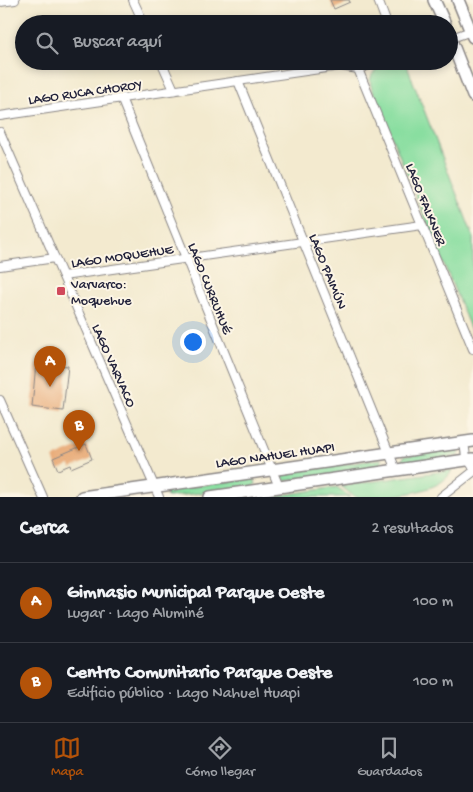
<!DOCTYPE html>
<html lang="es">
<meta charset="utf-8">
<style>
:root{--surface:#171b24;--page:#20242c;--text:#f1f3f6;--muted:#9ea1a6;--line:#363941;--accent:#b45309}
body{margin:0;font-family:"Gochi Hand",sans-serif;background:var(--page);color:var(--text)}
.you{position:absolute;left:192px;top:341px;width:18px;height:18px;margin:-12px;border:4px solid #fff;border-radius:50%;background:#1a73e8;box-shadow:0 0 0 8px #1a73e833}
.badge{display:grid;place-items:center;width:32px;height:32px;border-radius:50%;background:var(--accent);color:#fff;font-size:16px;font-weight:700}
.pin{position:absolute;translate:-50% -41px;filter:drop-shadow(0 1px 2px #0008)}
.pin::after{content:'';position:absolute;top:26px;width:18px;height:15px;background:inherit;clip-path:polygon(0 0,100% 0,50% 100%)}
.list{margin:0;padding:0;list-style:none}
h2{display:flex;justify-content:space-between;align-items:center;height:65px;margin:0;padding:0 20px;font-size:21px}
h2 small{font-size:16px;font-weight:400;color:var(--muted)}
.list li{display:grid;grid-template-columns:32px 1fr auto;gap:15px;align-items:center;box-sizing:border-box;height:80px;padding:0 20px;border-top:1px solid var(--line)}
.list b{display:block;font-size:19px;white-space:nowrap}
.list p{margin:0;font-size:16px;white-space:nowrap;color:var(--muted)}
.list em{font-size:16px;font-style:normal;color:var(--muted)}
.icon{flex:none;width:28px;height:28px;fill:none;stroke:currentColor;stroke-width:2;stroke-linecap:round;stroke-linejoin:round}
.map{position:relative;flex:none;width:473px;height:497px;overflow:hidden}
.search{position:absolute;background:var(--surface);box-shadow:0 2px 8px #0003;left:15px;right:15px;top:15px;height:55px;display:flex;align-items:center;gap:12px;box-sizing:border-box;padding:0 18px;border-radius:28px;color:var(--muted);font-size:19px}
.sheet{height:225px;background:var(--surface)}
nav{display:flex;justify-content:space-around;align-items:center;box-sizing:border-box;height:70px;border-top:1px solid var(--line);background:var(--surface);font-size:14px;color:var(--muted)}
nav a{display:grid;justify-items:center;gap:2px}
nav .on{color:var(--accent)}
.map>svg:first-child{display:block}
</style>
<div class="map">
<svg width="473" height="497" viewBox="0 0 473 497">
<rect width="100%" height="100%" fill="#fcf5e5"/>
<filter id="ink" filterUnits="userSpaceOnUse"><feTurbulence type="fractalNoise" baseFrequency=".02" numOctaves="2"/><feDisplacementMap in="SourceGraphic" scale="10" xChannelSelector="R" yChannelSelector="G"/><feConvolveMatrix kernelMatrix="1 2 1 2 8 2 1 2 1" color-interpolation-filters="sRGB"/></filter>
<filter id="wash" filterUnits="userSpaceOnUse"><feTurbulence type="fractalNoise" baseFrequency=".0096" numOctaves="4" result="noise"/><feDisplacementMap in="SourceGraphic" scale="20" xChannelSelector="R" yChannelSelector="G"/><feGaussianBlur stdDeviation="1.12" result="paint"/><feColorMatrix in="noise" values="0 0 0 0 0 0 0 0 0 0 0 0 0 0 0 0 0 1.4 0 .05"/><feComposite in="paint" operator="in"/></filter>
<g filter="url(#wash)">
<rect width="100%" height="100%" fill="#f3eacf"/>
<g fill="#89dea0" stroke="#56806e">
<path d="M397,61H405L473,236V335L371,86C367,69 385,66 397,61Z"/>
<polygon points="458,449 460,453 458,456 406,465 402,462 404,456"/>
<polygon points="381,459 383,467 285,481 283,478 283,473"/>
<path d="M452,470C442,495 382,497 357,497C352,496 346,490 341,486Z"/>
<polygon points="254,478 256,484 252,487 167,497 166,493 167,490"/>
<polygon points="337,487 350,497 274,497 275,496"/>
</g>
<g id="blocks">
<g fill="#e9ad7b">
<polygon points="330,0 349,0 350,2 334,9"/>
<polygon points="36,363 68,366 63,411 32,407"/>
<polygon points="86,444 92,459 71,468 70,465 58,470 53,458"/>
</g>
</g>
</g>
<g filter="url(#ink)">
<use href="#blocks" fill-opacity="0" stroke="#8a8685" stroke-width="1"/>
<g fill="none" stroke-linecap="round" stroke-linejoin="round">
<defs>
<g id="street">
<polyline points="133,0 144,24"/>
<polyline points="378,0 387,24"/>
<polyline points="0,2 15,0"/>
<polyline points="449,39 471,31"/>
<polyline points="161,61 174,90"/>
<polyline points="358,69 473,349"/>
<polyline points="238,81 396,470"/>
<polyline points="121,98 279,487"/>
<polyline points="0,116 340,66 358,69 381,61"/>
<polyline points="0,132 159,497"/>
<polyline points="0,266 55,258"/>
<polyline points="63,276 422,225"/>
<polyline points="0,400 43,497"/>
<polyline points="464,442 466,457 473,467"/>
<polyline points="441,497 473,472"/>
</g>
<g id="secondary">
<polyline points="434,0 445,24"/>
<polyline points="458,0 473,37"/>
<polyline points="449,35 473,96"/>
<polyline points="82,497 473,441"/>
<polyline points="210,497 473,459"/>
</g>
</defs>
<use href="#street" stroke="#8a8685" stroke-width="10"/>
<use href="#secondary" stroke="#8a8685" stroke-width="14"/>
<use href="#street" stroke="#fff" stroke-width="8"/>
<use href="#secondary" stroke="#fff" stroke-width="11"/>
</g>
</g>
<rect fill="#d1495b" stroke="#fcf5e5" stroke-width="2" x="56" y="286" width="10" height="10" rx="2.5"/>
<g text-anchor="middle" stroke-width="4" stroke-linejoin="round" paint-order="stroke">
<g font-size="14" fill="#22223b" stroke="#fcf5e5">
<text transform="translate(85 91) rotate(-8)" y="5">LAGO RUCA CHOROY</text>
<text transform="translate(427 204) rotate(68)" y="5">LAGO FALKNER</text>
<text transform="translate(122 255) rotate(-8)" y="5">LAGO MOQUEHUE</text>
<text transform="translate(329 271) rotate(68)" y="5">LAGO PAIMÚN</text>
<text transform="translate(211 288) rotate(68)" y="5">LAGO CURRUHUÉ</text>
<text transform="translate(115 365) rotate(66)" y="5">LAGO VARVACO</text>
<text transform="translate(275 454) rotate(-8)" y="5">LAGO NAHUEL HUAPI</text>
</g>
<g font-size="14" fill="#22223b" stroke="#fcf5e5" text-anchor="start">
<text x="71" y="288">Varvarco:<tspan x="71" dy="16">Moquehue</tspan></text>
</g>
</g>
</svg>
<div class="you"></div>
<div class="pin badge" style="left:50px;top:387px">A</div>
<div class="pin badge" style="left:79px;top:451px">B</div>
<div class="search"><svg class="icon" aria-label="search" viewBox="0 0 24 24"><circle cx="10" cy="10" r="6"/><path d="M15 15l6 6"/></svg>Buscar aquí</div>
</div>
<section class="sheet">
<h2>Cerca<small>2 resultados</small></h2>
<ul class="list">
<li><span class="badge">A</span><div><b>Gimnasio Municipal Parque Oeste</b><p>Lugar · Lago Aluminé</p></div><em>100 m</em></li>
<li><span class="badge">B</span><div><b>Centro Comunitario Parque Oeste</b><p>Edificio público · Lago Nahuel Huapi</p></div><em>100 m</em></li>
</ul>
</section>
<nav>
<a class="on"><svg class="icon" aria-label="map" viewBox="0 0 24 24"><path d="M3 6l6-2 6 2 6-2v14l-6 2-6-2-6 2zM9 4v14M15 6v14"/></svg>Mapa</a>
<a><svg class="icon" aria-label="directions" viewBox="0 0 24 24"><path d="M12 3l9 9-9 9-9-9zM9 14v-3h6M13 9l2 2-2 2"/></svg>Cómo llegar</a>
<a><svg class="icon" aria-label="saved" viewBox="0 0 24 24"><path d="M7 4h10v16l-5-4-5 4z"/></svg>Guardados</a>
</nav>
